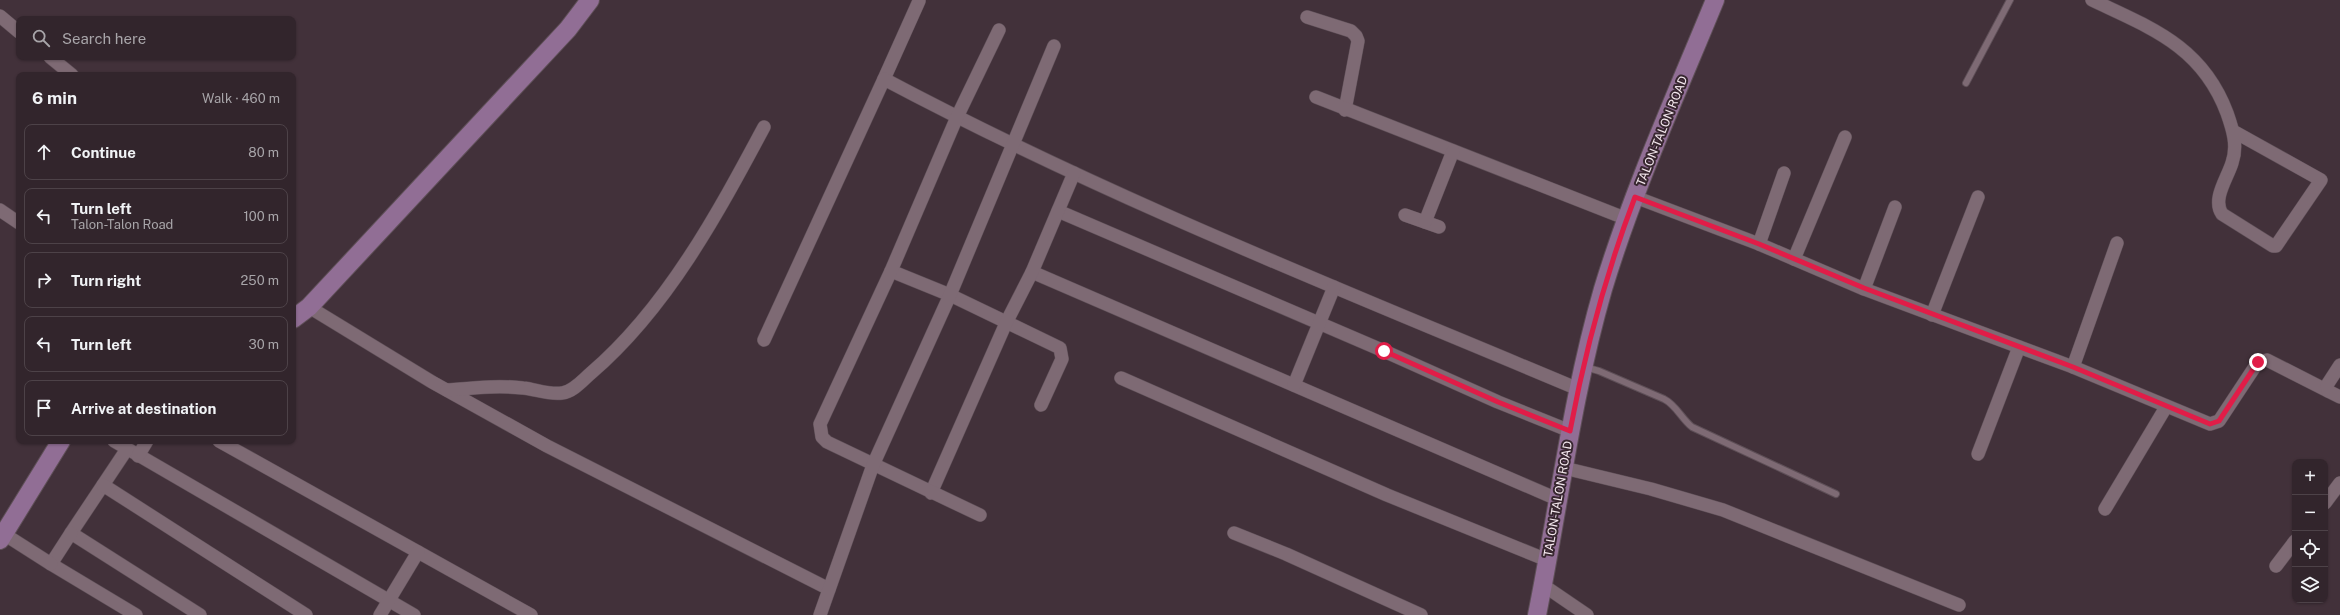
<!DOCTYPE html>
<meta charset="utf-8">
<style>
:root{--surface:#32252c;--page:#3a2d34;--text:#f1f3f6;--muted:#a8a5a9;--line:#4d4248}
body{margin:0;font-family:"Public Sans",sans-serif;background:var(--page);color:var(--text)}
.controls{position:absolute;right:12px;bottom:12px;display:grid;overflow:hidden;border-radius:8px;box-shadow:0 1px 3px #0004}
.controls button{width:36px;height:36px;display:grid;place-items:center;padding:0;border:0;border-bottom:1px solid var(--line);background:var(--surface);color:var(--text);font:20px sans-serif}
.stop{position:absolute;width:12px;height:12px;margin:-9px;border:3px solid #e11d48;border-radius:50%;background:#fff}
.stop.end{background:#e11d48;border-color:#fff;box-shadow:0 1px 4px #0008}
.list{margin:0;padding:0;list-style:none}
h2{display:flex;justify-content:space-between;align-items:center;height:52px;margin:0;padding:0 16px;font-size:17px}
h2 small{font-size:13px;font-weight:400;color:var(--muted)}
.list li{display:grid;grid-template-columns:26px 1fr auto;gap:12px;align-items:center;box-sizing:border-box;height:56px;margin:0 8px 8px;padding:0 8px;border:1px solid var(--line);border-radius:8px}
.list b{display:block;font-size:15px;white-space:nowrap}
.list p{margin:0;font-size:13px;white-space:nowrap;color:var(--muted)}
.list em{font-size:13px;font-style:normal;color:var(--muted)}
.icon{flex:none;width:22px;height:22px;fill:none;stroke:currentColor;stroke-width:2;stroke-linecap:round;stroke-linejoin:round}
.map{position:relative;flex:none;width:2340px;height:615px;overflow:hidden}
.search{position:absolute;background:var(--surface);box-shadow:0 1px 3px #0004;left:16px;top:16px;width:280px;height:44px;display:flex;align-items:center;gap:10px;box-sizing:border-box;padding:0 14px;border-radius:8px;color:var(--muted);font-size:15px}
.panel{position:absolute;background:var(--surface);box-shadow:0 1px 3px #0004;left:16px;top:72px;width:280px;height:372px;border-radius:8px}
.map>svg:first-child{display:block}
</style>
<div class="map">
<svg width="2340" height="615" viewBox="0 0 2340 615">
<rect width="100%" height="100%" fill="#42313a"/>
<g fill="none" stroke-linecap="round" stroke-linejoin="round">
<defs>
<g id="lane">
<polyline points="1966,83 2010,0"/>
<path d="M1585,367L1599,371L1664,399C1676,405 1681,418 1692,427L1836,494"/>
</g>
<g id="street">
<path d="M2092,0C2151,28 2202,46 2227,113C2233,130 2238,146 2232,163C2227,179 2212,199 2222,214L2273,246H2276L2321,180L2233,131"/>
<polyline points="0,16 19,32"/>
<polyline points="1307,17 1351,31 1356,36 1358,41 1345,110"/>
<polyline points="50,57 72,75"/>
<polyline points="884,79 919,1"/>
<polyline points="1316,97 1627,219"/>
<polyline points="1635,197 1759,244 1864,289 2073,367 2210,424 2219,421 2258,362 2267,360 2328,391"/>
<polyline points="0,210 19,223"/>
<polyline points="1058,211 1384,351 1498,402 1570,431"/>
<polyline points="1405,215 1439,227"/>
<polyline points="1425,222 1453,151"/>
<polyline points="1759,244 1784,173"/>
<polyline points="1794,259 1845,137"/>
<polyline points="891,271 950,295 1060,348 1062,359 1041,405"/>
<polyline points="1032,272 1557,499"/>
<polyline points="1864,289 1895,207"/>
<polyline points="309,307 432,382 547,446 829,589"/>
<polyline points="1932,315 1978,197"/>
<path d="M764,340L884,79C1108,198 1345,291 1578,389"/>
<polyline points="2340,365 2327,385 2328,391 2340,397"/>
<polyline points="2073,367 2117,243"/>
<polyline points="1121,378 1387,495 1547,560"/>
<polyline points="1294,385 1334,287"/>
<path d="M447,390C472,388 498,385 523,388C535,389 549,395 562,393C573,392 583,380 591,373C667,308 718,213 764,127"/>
<polyline points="114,441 414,615"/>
<polyline points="219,441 531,615"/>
<polyline points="127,449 71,533 200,615"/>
<polyline points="1978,454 2019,347"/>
<polyline points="138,456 147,441"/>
<polyline points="1564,468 1651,489 1723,510 1959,605"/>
<polyline points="103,485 306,615"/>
<polyline points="931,493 1006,323 1032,272 1074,173"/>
<polyline points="2325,503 2340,483"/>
<polyline points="2105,509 2166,407"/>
<polyline points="980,515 827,442 822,437 820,424 891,271 957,117 999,30"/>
<polyline points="71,533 51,564 136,615"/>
<polyline points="1234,533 1286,554 1421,615"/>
<polyline points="4,534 51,564"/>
<polyline points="2276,566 2295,541"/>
<polyline points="1543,585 1587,615"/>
<polyline points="380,615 418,552"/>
<polyline points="820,615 873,465 950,295 1054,46"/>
</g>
<g id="secondary">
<polyline points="293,319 309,307 568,29 590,0"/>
<polyline points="0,540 61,441"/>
<path d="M1537,615C1559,506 1572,396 1603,289C1633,190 1676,95 1715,0"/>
</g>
</defs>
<use href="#lane" stroke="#5e4f57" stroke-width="8"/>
<use href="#street" stroke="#5e4f57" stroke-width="14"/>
<use href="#secondary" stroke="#5e4f57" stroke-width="20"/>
<use href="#lane" stroke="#7e6a74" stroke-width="6"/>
<use href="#street" stroke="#7e6a74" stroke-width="13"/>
<use href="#secondary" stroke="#916e95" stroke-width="18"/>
</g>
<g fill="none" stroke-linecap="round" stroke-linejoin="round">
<path stroke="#e11d48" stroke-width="5" d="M1384,351L1498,402L1570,431C1585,351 1606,273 1635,197L1759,244L1864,288L2073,367L2210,424L2219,421L2258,362"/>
</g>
<g text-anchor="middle" stroke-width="4" stroke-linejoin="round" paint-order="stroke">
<g font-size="12" fill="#f6eaf0" stroke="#382730">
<text transform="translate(1662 131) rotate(-68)" y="4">TALON-TALON ROAD</text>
<text transform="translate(1558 499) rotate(-80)" y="4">TALON-TALON ROAD</text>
</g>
</g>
</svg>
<div class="controls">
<button>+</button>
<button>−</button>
<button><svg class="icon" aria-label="locate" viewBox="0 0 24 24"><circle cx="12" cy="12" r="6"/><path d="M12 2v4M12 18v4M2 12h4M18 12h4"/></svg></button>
<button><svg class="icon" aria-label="layers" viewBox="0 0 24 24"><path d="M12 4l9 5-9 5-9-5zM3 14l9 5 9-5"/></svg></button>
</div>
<div class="stop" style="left:1384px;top:351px"></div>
<div class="stop end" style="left:2258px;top:362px"></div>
<div class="search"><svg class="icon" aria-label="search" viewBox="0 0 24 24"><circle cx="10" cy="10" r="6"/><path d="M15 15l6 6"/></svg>Search here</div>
<section class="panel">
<h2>6 min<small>Walk · 460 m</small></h2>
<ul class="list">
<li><svg class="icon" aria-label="ahead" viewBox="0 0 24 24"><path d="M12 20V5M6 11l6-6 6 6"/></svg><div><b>Continue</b></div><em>80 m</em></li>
<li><svg class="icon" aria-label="left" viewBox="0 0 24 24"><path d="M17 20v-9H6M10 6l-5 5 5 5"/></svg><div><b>Turn left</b><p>Talon-Talon Road</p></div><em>100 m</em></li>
<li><svg class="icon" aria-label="right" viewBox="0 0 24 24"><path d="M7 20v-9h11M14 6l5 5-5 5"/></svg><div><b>Turn right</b></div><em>250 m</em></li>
<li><svg class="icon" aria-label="left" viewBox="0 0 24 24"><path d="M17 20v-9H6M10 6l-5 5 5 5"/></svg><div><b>Turn left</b></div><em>30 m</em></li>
<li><svg class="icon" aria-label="arrive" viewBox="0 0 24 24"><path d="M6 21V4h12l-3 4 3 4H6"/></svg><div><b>Arrive at destination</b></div></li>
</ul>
</section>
</div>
